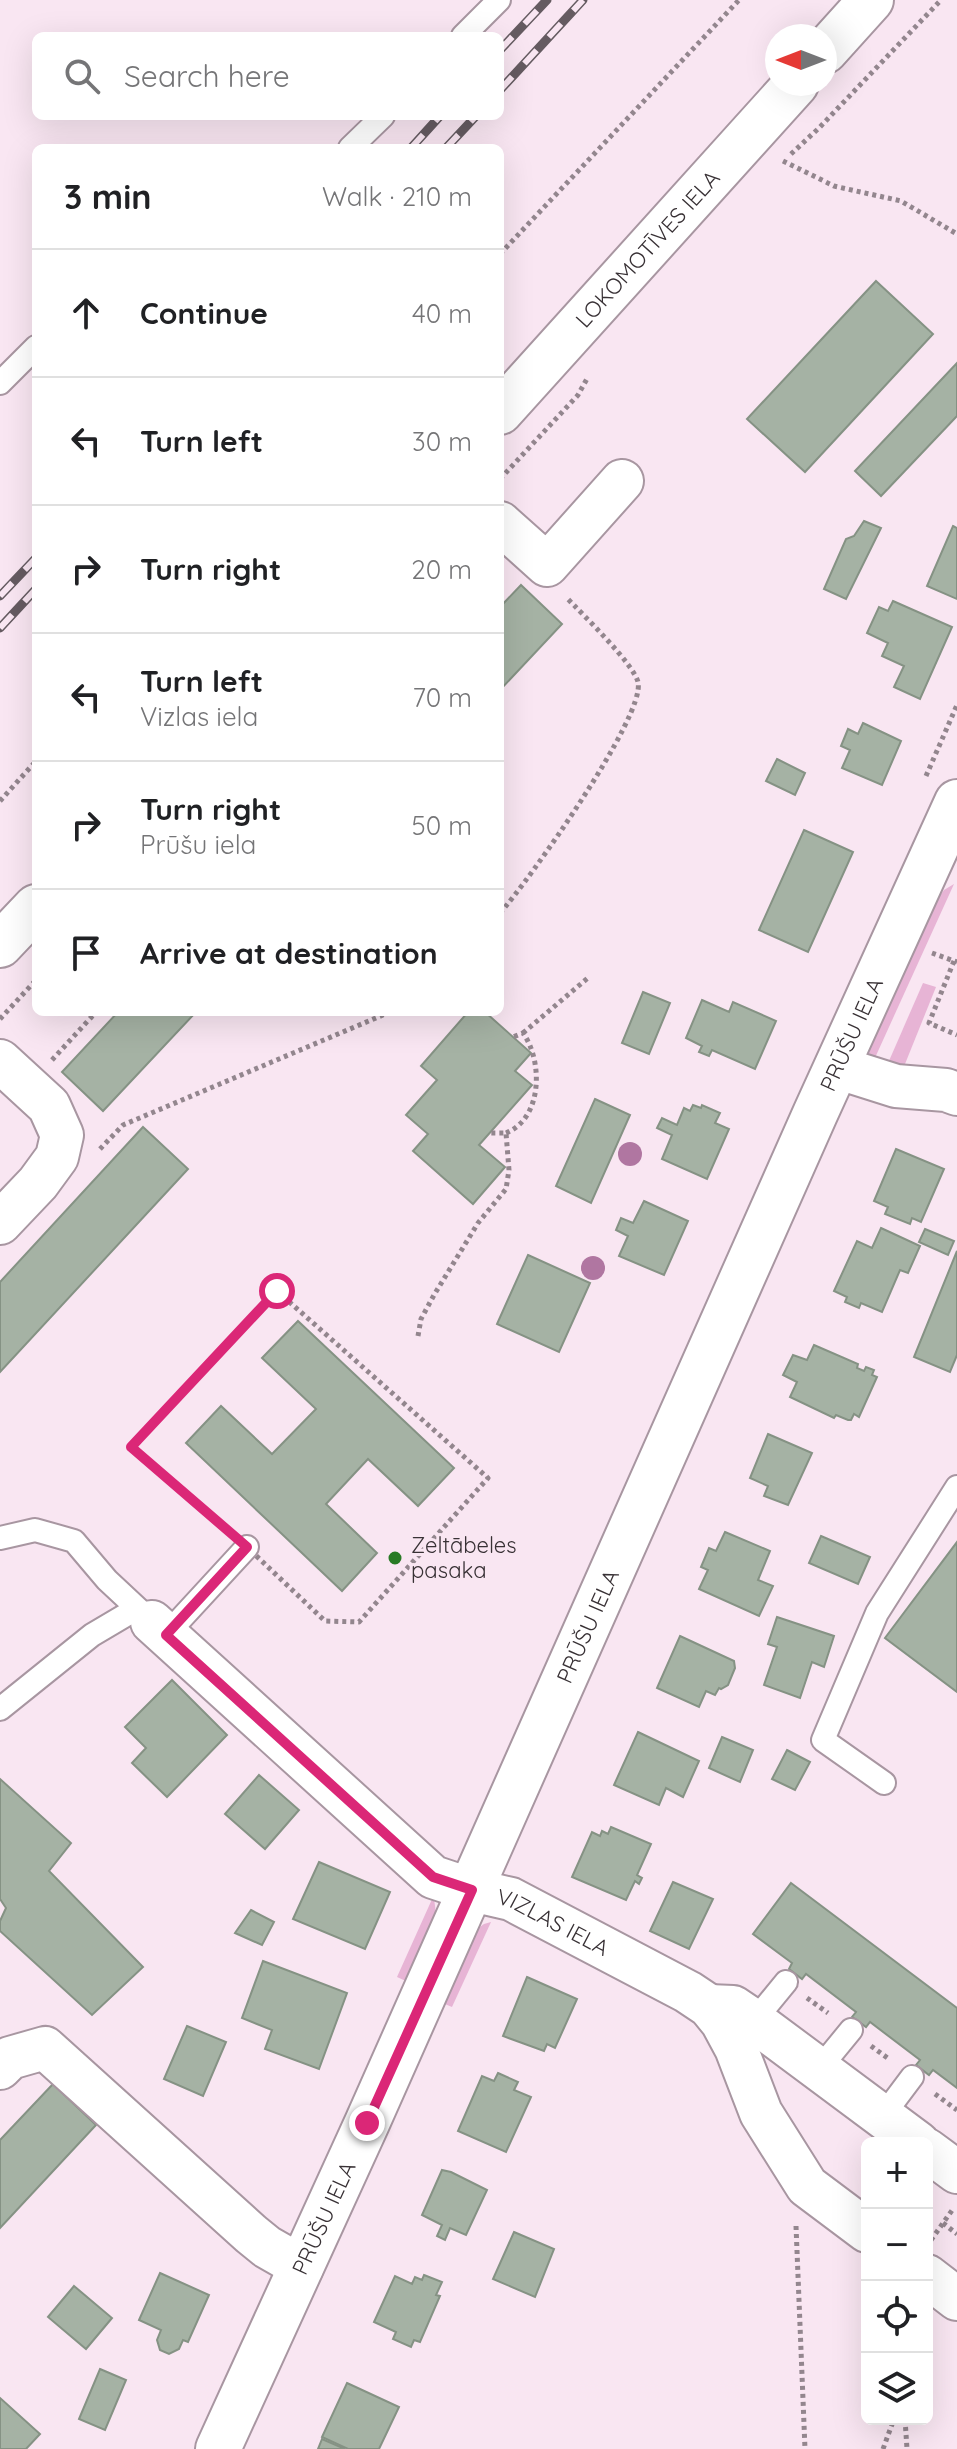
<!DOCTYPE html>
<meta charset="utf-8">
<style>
:root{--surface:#fff;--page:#f6f6f6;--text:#202124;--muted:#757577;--line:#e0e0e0}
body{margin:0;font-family:Quicksand,sans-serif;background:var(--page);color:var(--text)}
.controls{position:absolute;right:24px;bottom:24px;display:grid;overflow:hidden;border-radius:12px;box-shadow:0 8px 32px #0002}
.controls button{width:72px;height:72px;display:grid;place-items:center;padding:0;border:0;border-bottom:2px solid var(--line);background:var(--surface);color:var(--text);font:40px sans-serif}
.compass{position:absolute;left:765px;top:24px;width:72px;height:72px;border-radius:50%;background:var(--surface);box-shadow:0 8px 32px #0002;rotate:270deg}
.stop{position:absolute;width:24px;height:24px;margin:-18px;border:6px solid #db2777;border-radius:50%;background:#fff}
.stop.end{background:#db2777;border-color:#fff;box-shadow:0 2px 8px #0008}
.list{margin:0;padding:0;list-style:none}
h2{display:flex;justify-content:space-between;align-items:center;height:104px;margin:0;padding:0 32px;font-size:34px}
h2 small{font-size:26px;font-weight:400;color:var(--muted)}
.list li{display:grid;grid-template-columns:52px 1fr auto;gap:24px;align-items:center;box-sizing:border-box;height:128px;padding:0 32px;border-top:2px solid var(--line)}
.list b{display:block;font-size:30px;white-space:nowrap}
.list p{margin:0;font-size:26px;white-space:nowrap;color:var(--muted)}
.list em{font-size:26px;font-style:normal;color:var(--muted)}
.icon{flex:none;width:44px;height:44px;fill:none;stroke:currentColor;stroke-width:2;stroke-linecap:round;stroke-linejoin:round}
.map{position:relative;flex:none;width:957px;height:2449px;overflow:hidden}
.search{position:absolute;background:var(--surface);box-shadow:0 8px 32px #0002;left:32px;top:32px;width:472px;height:88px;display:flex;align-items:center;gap:20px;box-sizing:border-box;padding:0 28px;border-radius:12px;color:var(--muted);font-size:30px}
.panel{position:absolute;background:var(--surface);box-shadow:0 8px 32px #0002;left:32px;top:144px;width:472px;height:872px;border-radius:12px}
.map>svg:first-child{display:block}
</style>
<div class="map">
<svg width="957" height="2449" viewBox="0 0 957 2449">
<rect width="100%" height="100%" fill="#f9e6f2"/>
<g fill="#e7b4d5">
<polygon points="954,884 874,1060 863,1058 932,907 944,890"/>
<polygon points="923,983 936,987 905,1064 896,1070 885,1070"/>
<path d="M433,1897C443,1925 420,1956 408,1982L397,1977Z"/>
<polygon points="491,1922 452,2007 440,2002 473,1932 484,1924"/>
</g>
<g fill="#a5b2a4" stroke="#859284" stroke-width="2">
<polygon points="876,281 933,334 805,472 747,419"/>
<polygon points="957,363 957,416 881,496 855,471"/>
<polygon points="864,521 881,528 846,599 824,589 846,539 854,536"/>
<polygon points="953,526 957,528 957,599 927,586"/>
<polygon points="521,585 562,624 500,690 500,607"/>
<polygon points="893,601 952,627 920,699 894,687 904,666 882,656 888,643 867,633 879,607 888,611"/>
<polygon points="863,723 901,741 882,785 842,768 850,750 841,746 848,729 858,734"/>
<polygon points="777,759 805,773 795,795 766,781"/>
<polygon points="804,830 853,852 808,952 759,930"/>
<polygon points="643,992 670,1003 649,1054 622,1043"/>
<polygon points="702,1000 729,1012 733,1002 776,1021 755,1069 712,1050 709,1056 699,1052 702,1046 686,1038"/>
<polygon points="118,1012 196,1012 103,1111 62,1072"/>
<polygon points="468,1012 485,1012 531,1053 515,1071 532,1085 479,1145 505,1167 473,1204 413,1151 428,1134 406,1115 437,1080 421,1066"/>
<polygon points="595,1099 630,1115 591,1203 556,1186"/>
<polygon points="693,1105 701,1108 702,1105 720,1113 715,1123 729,1129 707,1179 662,1159 672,1135 657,1128 662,1118 677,1125 684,1108 690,1111"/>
<polygon points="143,1127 188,1169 0,1372 0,1282"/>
<polygon points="896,1149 944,1169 921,1222 912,1218 910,1224 885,1214 888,1207 874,1201"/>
<polygon points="644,1201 688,1221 664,1275 619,1256 628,1236 616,1230 621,1218 633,1223"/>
<polygon points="881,1228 920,1246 908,1273 900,1270 882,1312 861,1303 859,1308 845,1302 847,1297 834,1291 857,1241 872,1248"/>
<polygon points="925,1229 954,1241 948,1255 919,1242"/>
<polygon points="957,1251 957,1355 950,1372 914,1357"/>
<polygon points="528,1255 590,1283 559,1352 497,1324"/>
<polygon points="298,1321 454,1468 418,1506 368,1459 326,1504 377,1553 342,1591 186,1443 221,1406 272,1454 316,1409 262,1358"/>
<polygon points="814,1345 858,1364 857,1368 864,1371 866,1367 874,1370 872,1375 877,1377 859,1417 854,1414 851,1420 848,1420 836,1415 834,1418 790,1397 797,1382 783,1375 793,1355 807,1360"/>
<polygon points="768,1434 812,1453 788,1505 764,1496 768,1486 750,1478"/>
<polygon points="725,1532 770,1551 758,1580 773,1586 759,1616 699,1589 708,1570 701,1567 709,1548 716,1551"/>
<polygon points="821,1536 870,1557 858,1584 809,1563"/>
<polygon points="957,1542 957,1692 885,1638"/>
<polygon points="777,1617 834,1636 824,1667 812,1662 800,1698 764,1685 777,1647 768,1644"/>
<polygon points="680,1636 734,1661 735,1668 728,1685 721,1689 719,1688 715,1695 706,1691 699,1707 657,1688"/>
<polygon points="172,1680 227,1735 167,1797 132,1763 146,1748 125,1727"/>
<polygon points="638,1732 699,1761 683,1797 666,1788 659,1805 614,1785"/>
<polygon points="722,1737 753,1750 740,1782 709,1768"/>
<polygon points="787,1750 810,1762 795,1790 772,1779"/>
<polygon points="259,1775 299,1810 265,1849 225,1814"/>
<polygon points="0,1779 71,1843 49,1871 143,1967 92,2015 0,1931 0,1921 6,1908 0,1899"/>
<polygon points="611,1827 651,1844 637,1875 642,1878 639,1884 635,1881 626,1900 572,1877 592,1832 600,1836 602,1831 608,1834"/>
<polygon points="319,1862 390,1892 365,1949 293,1919"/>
<polygon points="673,1882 713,1899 689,1949 650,1931"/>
<polygon points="791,1883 957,2008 957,2088 933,2070 929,2075 916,2065 920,2060 870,2022 866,2027 858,2021 852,2017 856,2012 806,1974 802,1979 789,1969 792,1963 753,1934"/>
<polygon points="251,1910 274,1922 262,1945 235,1933"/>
<polygon points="263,1961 347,1993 319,2069 265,2049 272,2030 242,2018"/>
<polygon points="527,1977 577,1999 555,2048 547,2044 544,2051 503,2036"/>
<polygon points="187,2026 226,2042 203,2096 164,2079"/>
<polygon points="498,2073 518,2082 514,2090 531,2097 506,2152 458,2131 482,2076 494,2081"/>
<polygon points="53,2084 96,2125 0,2228 0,2140"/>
<polygon points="442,2170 451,2172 487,2190 466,2235 450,2228 445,2240 437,2236 442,2225 422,2215"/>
<polygon points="514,2232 554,2249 535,2297 493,2279"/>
<polygon points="160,2273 209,2295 188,2342 183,2340 179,2349 169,2354 160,2350 157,2340 161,2330 139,2320"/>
<polygon points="424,2275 442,2282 436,2295 440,2296 420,2342 414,2340 411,2347 393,2339 396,2332 374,2322 395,2276 412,2284 415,2277 422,2280"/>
<polygon points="74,2286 112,2318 86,2349 48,2317"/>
<polygon points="100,2369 126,2380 105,2430 79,2419"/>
<polygon points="347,2383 399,2407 379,2449 348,2449 322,2437"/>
<polygon points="0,2398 40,2434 26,2449 0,2449"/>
<polygon points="322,2439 345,2449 318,2449"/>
</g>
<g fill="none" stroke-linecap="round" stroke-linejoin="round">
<defs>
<g id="lane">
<polyline points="463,36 499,0"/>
<polyline points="350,148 383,116"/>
<polyline points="0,383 36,347"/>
<polyline points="0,1538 35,1530 74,1541 107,1580 152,1622"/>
<polyline points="166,1635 247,1547"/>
<polyline points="0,1709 92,1635 136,1609"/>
<polyline points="884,1783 823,1740 877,1613 957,1487"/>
<polyline points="754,2021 786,1982"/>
<polyline points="819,2069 851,2030"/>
<polyline points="882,2117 912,2077"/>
</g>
<g id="street">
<polyline points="500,523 547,565 622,481"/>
<polyline points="0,1061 49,1106 62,1135 57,1157 38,1183 0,1223"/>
<polyline points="836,1067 896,1086 946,1090 957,1094"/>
<path id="s1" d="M152,1622L433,1877L472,1890L511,1899L688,1992L709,2006L722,2022L736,2048L761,2113L807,2186L867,2231"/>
<polyline points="709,2006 733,2007 754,2021 918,2143"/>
<polyline points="0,2068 10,2058 45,2048 251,2234 267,2247 302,2267"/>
<polyline points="927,2150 957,2172"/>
<polyline points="927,2276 957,2299"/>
</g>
<g id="secondary">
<polyline points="825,51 871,0"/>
<path id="s2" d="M500,412L796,84"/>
<polyline points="0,945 36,907"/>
<path id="s3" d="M218,2449L367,2123L815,1114L957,802"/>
</g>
</defs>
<use href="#lane" stroke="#a896a1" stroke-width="26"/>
<use href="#street" stroke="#a896a1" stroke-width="46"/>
<use href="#secondary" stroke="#a896a1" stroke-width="48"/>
<g stroke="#93868e" stroke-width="5" stroke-dasharray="4 4" stroke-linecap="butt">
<polyline points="791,154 819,128 941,0"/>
<polyline points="783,161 834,186 901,201 957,234"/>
<polyline points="500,254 739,0"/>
<polyline points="500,479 578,395 588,377"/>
<polyline points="926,776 957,705"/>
<polyline points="0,801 36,761"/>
<path d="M500,913C527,883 646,716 638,682C633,663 582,614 567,598"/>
<polyline points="932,953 957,962"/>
<polyline points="954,961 929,1023 957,1035"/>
<polyline points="0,1019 36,980"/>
<polyline points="523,1033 589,977"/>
<polyline points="52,1060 96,1012"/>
<path d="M506,1133C543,1118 543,1061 523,1033L513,1037"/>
<polyline points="100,1149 123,1125 390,1012"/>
<polygon points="277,1291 488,1478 359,1622 325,1621 247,1547 131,1447"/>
<polyline points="418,1336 421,1319 434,1295 478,1223 506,1189 509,1170 506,1133 490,1133"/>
<polyline points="807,1998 828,2013"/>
<polyline points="871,2046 889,2059"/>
<polyline points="935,2094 957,2110"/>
<polyline points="943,2223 957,2234"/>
<polyline points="796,2226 805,2449"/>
<polyline points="931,2240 953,2209"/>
<polyline points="905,2419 907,2449"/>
<polyline points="883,2449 894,2419"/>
</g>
<use href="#lane" stroke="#fff" stroke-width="22"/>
<use href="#street" stroke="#fff" stroke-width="42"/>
<use href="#secondary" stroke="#fff" stroke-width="44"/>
<defs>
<g id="rail">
<polyline points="500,50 547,0"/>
<polyline points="500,90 583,0"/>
<polyline points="411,148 440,116"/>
<polyline points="446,148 476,116"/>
<polyline points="0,596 36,558"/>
<polyline points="0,628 36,589"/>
</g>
</defs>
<use href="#rail" stroke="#655b61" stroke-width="9"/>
<use href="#rail" stroke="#f9e6f2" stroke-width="6" stroke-dasharray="18" stroke-linecap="butt"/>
</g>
<g fill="#b076a1">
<circle cx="630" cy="1154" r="12"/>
<circle cx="593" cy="1268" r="12"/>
</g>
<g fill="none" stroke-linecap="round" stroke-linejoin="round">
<polyline stroke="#db2777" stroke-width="10" points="277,1291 131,1447 247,1547 166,1635 433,1877 472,1890 367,2123"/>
</g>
<circle fill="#287a25" stroke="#f9e6f2" stroke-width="3" cx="395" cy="1558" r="8"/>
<g text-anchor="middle" stroke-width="6" stroke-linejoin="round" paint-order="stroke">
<g font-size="22" fill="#383135" stroke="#f9e6f2">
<text dy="8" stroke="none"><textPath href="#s2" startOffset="220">LOKOMOTĪVES IELA</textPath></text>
<text dy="8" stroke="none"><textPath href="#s3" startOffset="1550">PRŪŠU IELA</textPath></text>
<text dy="8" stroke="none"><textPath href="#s3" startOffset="902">PRŪŠU IELA</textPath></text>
<text dy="8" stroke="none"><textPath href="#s1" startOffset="508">VIZLAS IELA</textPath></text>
<text dy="8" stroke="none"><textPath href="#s3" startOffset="254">PRŪŠU IELA</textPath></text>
</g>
<g font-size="22" fill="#383135" stroke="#f9e6f2" text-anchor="start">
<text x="411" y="1553">Zeltābeles<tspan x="411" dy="25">pasaka</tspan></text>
</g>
</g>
</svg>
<div class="controls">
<button>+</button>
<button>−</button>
<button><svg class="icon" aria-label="locate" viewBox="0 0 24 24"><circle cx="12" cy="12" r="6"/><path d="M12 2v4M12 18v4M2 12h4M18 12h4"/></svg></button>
<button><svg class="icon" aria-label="layers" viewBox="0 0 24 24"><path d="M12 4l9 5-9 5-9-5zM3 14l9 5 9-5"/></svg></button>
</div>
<svg class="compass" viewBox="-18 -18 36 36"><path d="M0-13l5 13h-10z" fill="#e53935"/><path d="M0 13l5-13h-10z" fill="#757577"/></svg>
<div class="stop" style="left:277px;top:1291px"></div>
<div class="stop end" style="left:367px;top:2123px"></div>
<div class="search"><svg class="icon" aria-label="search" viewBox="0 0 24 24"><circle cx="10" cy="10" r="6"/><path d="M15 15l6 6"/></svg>Search here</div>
<section class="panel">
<h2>3 min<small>Walk · 210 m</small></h2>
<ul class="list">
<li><svg class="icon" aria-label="ahead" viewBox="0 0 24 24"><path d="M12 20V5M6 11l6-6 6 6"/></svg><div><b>Continue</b></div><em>40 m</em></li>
<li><svg class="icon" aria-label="left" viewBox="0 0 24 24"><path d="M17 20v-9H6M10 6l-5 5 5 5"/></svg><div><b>Turn left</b></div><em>30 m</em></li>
<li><svg class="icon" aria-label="right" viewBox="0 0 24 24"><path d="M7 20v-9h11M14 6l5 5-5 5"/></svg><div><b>Turn right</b></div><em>20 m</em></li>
<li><svg class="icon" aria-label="left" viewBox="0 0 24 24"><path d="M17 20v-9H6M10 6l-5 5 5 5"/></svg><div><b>Turn left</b><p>Vizlas iela</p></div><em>70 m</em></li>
<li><svg class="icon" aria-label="right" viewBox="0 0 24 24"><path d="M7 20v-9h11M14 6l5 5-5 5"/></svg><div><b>Turn right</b><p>Prūšu iela</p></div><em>50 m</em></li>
<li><svg class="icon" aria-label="arrive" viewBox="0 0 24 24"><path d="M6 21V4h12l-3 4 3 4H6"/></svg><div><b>Arrive at destination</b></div></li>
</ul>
</section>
</div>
